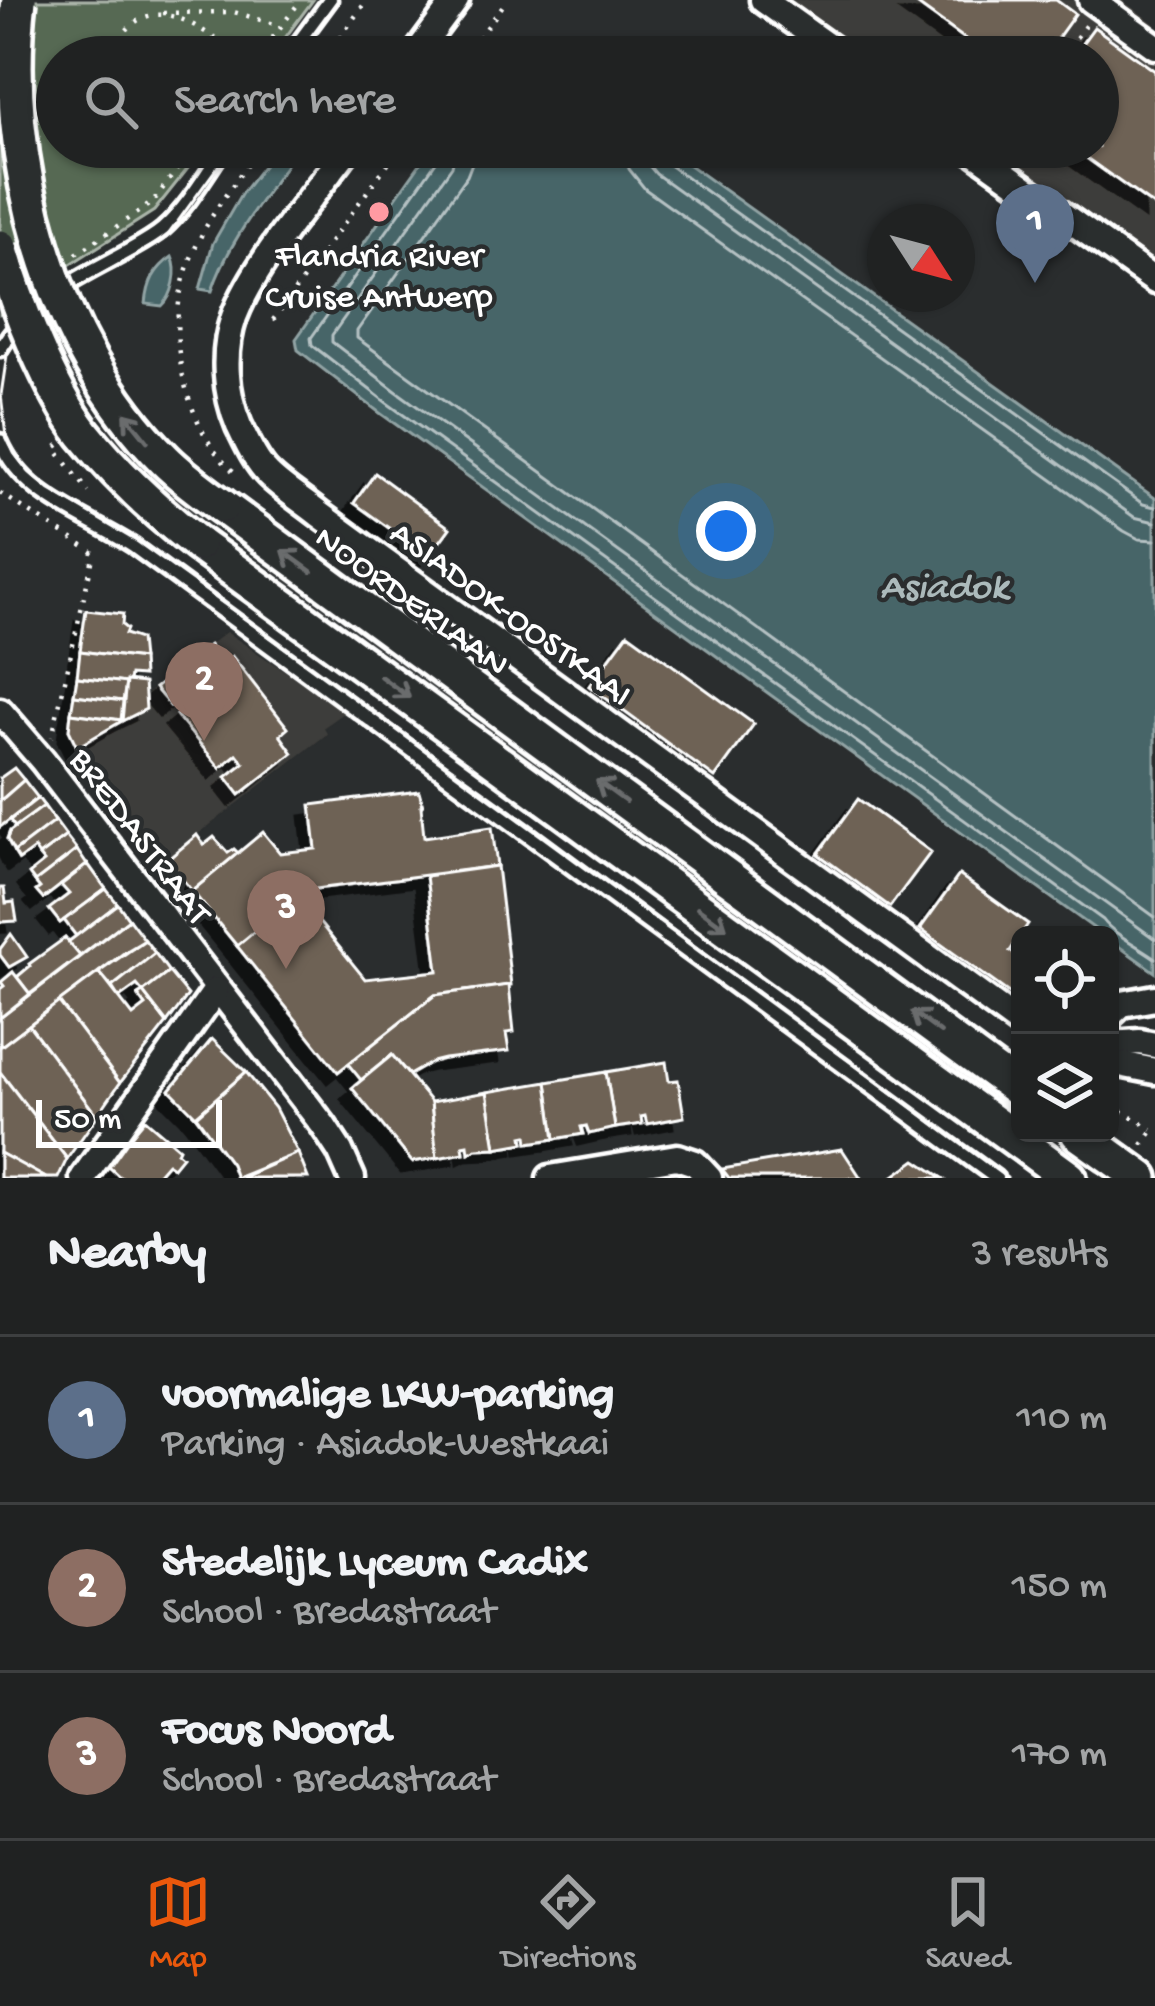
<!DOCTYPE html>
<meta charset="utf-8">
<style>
:root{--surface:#202222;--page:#282a2a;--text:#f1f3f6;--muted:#a2a4a5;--line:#3d3f40;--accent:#ea580c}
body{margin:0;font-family:"Gochi Hand",sans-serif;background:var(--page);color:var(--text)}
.controls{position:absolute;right:36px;bottom:36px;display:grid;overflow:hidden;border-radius:18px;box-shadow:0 3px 9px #0004}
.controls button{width:108px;height:108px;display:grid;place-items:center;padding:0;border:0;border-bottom:3px solid var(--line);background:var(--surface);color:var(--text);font:60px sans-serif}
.compass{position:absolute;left:867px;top:204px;width:108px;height:108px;border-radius:50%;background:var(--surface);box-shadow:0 3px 9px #0004;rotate:126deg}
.scale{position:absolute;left:36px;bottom:30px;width:186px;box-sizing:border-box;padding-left:12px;border:6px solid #fff;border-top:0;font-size:33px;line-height:42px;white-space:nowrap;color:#fff;-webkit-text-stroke:9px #2a2d2e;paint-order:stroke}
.you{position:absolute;left:726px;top:531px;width:42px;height:42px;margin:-30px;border:9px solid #fff;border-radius:50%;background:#1a73e8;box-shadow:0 0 0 18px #1a73e833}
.badge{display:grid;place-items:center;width:78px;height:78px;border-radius:50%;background:var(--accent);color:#fff;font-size:39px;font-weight:700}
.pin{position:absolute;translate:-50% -99px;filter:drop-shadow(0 3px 6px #0008)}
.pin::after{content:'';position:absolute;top:63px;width:42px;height:36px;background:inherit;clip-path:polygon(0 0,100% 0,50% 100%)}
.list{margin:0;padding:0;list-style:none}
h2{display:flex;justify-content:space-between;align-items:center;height:156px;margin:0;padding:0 48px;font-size:51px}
h2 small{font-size:39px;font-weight:400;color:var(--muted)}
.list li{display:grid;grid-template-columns:78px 1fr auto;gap:36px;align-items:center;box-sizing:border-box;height:168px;padding:0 48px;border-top:3px solid var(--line)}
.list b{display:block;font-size:45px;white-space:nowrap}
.list p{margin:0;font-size:39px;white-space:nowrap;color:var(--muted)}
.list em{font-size:39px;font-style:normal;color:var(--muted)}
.icon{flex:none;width:66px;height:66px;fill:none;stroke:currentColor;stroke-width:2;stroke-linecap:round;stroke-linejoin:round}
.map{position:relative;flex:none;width:1155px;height:1178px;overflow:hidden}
.search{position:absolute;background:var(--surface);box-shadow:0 3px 9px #0004;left:36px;right:36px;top:36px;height:132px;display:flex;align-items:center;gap:30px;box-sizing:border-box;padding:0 42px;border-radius:66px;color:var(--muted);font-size:45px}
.sheet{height:660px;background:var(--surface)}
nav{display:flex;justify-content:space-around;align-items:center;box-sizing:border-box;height:168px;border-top:3px solid var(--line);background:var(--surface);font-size:33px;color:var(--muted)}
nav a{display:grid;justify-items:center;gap:6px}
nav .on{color:var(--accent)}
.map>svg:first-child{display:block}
</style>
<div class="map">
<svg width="1155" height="1178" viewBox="0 0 1155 1178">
<defs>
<filter id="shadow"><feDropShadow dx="-11" dy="11" stdDeviation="0" flood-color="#0009"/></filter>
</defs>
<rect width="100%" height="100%" fill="#2a2d2e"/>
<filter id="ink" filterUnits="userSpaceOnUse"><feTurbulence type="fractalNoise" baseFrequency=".00833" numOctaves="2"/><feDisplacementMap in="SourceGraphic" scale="24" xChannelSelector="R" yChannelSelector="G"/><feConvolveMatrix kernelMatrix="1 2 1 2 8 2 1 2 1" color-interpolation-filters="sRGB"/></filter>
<g filter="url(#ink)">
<g fill="#3e3d3a">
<polygon points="785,0 1122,0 1155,24 1155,265 990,147 1098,147 1098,57 864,57"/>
<polygon points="226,632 342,709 344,713 324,727 327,734 166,859 77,748 146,709 144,696"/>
</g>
<polygon fill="#566953" stroke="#aab4a9" stroke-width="3" points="0,0 313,0 271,57 57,57 57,147 205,147 154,211 30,290 0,313"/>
<g fill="#476568" stroke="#91a3a4" stroke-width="3">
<path d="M278,147H298C269,192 229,239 212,291L200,289L213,243L242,193Z"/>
<polygon points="432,147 664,147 1155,498 1155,972 1110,940 1110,935 1103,935 380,413 298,350 296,339"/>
<path d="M172,257C179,271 173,296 162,306L146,304C148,283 154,269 172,257Z"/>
</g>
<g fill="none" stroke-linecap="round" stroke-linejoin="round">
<g stroke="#b5c1c3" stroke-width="3">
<path d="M441,147L438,159L311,338L312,345L387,403L1103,920C1112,933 1140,947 1155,958"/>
<polyline points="456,147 452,166 332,335 332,342 396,391 1155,939"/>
<polyline points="474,147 472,163 467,176 357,331 357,338 1155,917"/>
<polyline points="625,147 629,169 645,189 1124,531 1139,539 1155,540"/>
<polyline points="644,147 646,162 656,174 1134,517 1155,522"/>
<polyline points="659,147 660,156 665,162 1143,504 1155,507"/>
</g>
</g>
<g fill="#6e6255" stroke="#fff" stroke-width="3" filter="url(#shadow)">
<polygon points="911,0 1056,0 1075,14 1044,57 990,57"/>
<polygon points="1094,27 1155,71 1155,207 1071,147 1098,147 1098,57 1072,57"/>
<polygon points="375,473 450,528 429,557 354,503"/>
<polygon points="86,610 123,614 122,625 127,629 125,634 140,639 142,659 80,651"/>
<polygon points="628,633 754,724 715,778 589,686"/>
<polygon points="209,645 223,663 232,656 288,728 280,735 293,753 240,795 226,777 244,763 237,754 220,768 176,715 194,700 188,691 170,706 155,688"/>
<polygon points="80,651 142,659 143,676 130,675 129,682 126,683 77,677"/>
<polygon points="77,677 126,683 123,701 74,695"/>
<polygon points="126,681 144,683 146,709 122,721"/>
<polygon points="74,695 123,701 121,720 71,713"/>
<polygon points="71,713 121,720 122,721 77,747 69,730"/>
<polygon points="14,768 24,780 0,801 0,778"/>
<polygon points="24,780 38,798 0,827 0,801"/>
<polygon points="419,791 423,805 421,806 424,837 492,827 497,866 316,889 289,902 237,946 192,891 263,832 280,853 316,849 311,805"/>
<polygon points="38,798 44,806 15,827 10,820"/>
<polygon points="858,799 931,852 890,907 818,854"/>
<polygon points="44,806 55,821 14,852 7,839 10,831"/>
<polygon points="55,821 66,836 39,856 34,849 19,860 14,852"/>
<polygon points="197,835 204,845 214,837 228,853 234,849 238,853 192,891 167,860"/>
<polygon points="66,836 77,850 35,882 29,874 44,862 39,856"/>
<polygon points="77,850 87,865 43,899 36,891 40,888 35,882"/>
<polygon points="88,864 106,889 60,923 49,909 69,894 61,885"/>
<polygon points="497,866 511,985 435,995 338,1072 237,946 298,896 365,979 438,971 426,876"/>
<polygon points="959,875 1028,924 1010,951 1020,958 1020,1001 920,929"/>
<polygon points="0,888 4,888 6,903 14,902 17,921 0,922"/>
<polygon points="106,889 118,904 76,936 64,920"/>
<polygon points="118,904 129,919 80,956 68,942"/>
<polygon points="129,919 145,940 125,952 0,1047 0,1018"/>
<polygon points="11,934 27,957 9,967 0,955 0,949"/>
<polygon points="65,938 80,956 30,994 17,977 30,966 29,964"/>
<polygon points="145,940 155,953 112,987 99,972"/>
<polygon points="155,953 169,972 143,992 137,985 119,998 112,987"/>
<polygon points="13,972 30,994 0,1018 0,989 4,986 1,982"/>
<polygon points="99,972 133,1016 146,1006 138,995 143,992 167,1023 120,1083 59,1002"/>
<polygon points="169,972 188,995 167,1023 143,992"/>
<polygon points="509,985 514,1032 506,1033 509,1051 444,1059 432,1062 409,1075 392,1055 361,1080 348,1064 435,995"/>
<polygon points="59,1002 120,1083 97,1116 29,1025"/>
<polygon points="29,1025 97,1116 67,1159 0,1072 0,1047"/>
<polygon points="212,1039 246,1072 196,1116 170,1090"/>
<polygon points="392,1055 431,1102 437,1158 412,1162 352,1088"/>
<polygon points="666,1062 669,1081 678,1080 684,1117 647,1124 645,1116 641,1117 642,1124 615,1128 606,1072"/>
<polygon points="0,1072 67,1159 58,1178 46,1178 0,1153"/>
<polygon points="246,1072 275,1108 298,1153 236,1178 231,1164 196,1116"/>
<polygon points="606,1072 615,1128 589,1134 586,1126 581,1127 583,1134 555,1139 547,1082"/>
<polygon points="547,1082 555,1139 528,1143 527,1135 523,1136 524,1143 496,1148 487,1092"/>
<polygon points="487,1092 496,1148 477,1149 469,1153 468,1145 463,1146 464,1153 437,1158 431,1102"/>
<polygon points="145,1119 179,1148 177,1152 182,1156 173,1167 167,1163 154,1178 121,1178 107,1165"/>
<polygon points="842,1149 861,1178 729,1178 722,1169"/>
<polygon points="0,1153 46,1178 0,1178"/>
<polygon points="298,1153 308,1178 241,1178"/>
<polygon points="916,1160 943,1178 891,1178"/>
</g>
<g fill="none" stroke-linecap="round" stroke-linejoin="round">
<defs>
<g id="service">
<polyline points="288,57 330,0"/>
<path d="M0,349C30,299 74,281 123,254C137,246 151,239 163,229C188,207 206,174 225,147"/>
<path d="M0,441C24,498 85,515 133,546L996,1178"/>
</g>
<g id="minor">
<polyline points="763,0 843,57"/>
<polyline points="1091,0 1155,46"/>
<polyline points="414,57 456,0"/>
<path d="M349,147C314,195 255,262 234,317C222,352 225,393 239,426C247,442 255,461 268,474C283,489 303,501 319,514L1020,1024"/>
<polyline points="968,147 1155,281"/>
<polyline points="0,711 43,761 323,1125 340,1151 352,1178"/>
<polyline points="1110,1015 1122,1004 1155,998"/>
<polyline points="1110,1044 1140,1042 1155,1045"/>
<polyline points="1110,1062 1155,1071"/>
<polyline points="83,1178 216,990"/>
<polyline points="550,1178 677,1157 695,1163 709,1178"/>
</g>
<g id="secondary">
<polyline points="222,506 1020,1091"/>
<polyline points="198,544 1069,1178"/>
<polyline points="1078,1133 1141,1178"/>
</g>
</defs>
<use href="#service" stroke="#fff" stroke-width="21"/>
<use href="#minor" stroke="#fff" stroke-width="33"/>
<use href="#secondary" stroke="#fff" stroke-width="42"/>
<g stroke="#fff" stroke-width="4.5" stroke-dasharray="3 9" stroke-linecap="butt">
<polyline points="163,13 234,12 281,26"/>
<path d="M103,57C114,46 124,30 137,21C172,0 212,37 239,57"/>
<polyline points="258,57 301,0"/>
<polyline points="326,57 367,0"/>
<polyline points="465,57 507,0"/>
<polyline points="1062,57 1087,23"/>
<polyline points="76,254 153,202 193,147"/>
<polyline points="273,320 400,147"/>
<polyline points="59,445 55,448 89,492"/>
<path d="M233,471C210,451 196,421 187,392C157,287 201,227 260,147"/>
<polyline points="0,493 94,553 52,737"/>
<polyline points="1110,1105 1152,1129"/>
<polyline points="1142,1145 1153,1130"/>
</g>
<use href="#service" stroke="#2a2d2e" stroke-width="12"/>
<use href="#minor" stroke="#2a2d2e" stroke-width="24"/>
<use href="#secondary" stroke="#2a2d2e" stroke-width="33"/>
<g stroke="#fff" stroke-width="3">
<polyline points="296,57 338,0"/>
<polyline points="232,147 166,238 59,298 38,313 21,332 7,355 1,395 6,435 14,453 29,472 50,490 138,542 537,829 1007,1178"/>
</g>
<defs>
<g id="secondary-bridge">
<path d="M19,0C0,158 50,345 165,460C182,477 202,491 222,506"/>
<path d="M0,247C15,301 50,390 84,434C117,475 157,512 198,544"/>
</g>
</defs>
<use href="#secondary-bridge" stroke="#fff" stroke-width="42" stroke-linecap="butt"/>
<use href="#secondary-bridge" stroke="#2a2d2e" stroke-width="33"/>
</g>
<defs><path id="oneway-shaft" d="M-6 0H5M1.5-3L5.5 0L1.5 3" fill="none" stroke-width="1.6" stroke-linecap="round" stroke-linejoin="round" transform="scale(3)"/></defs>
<g stroke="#6a6c6d">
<use href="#oneway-shaft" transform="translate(136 427) rotate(-129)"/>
<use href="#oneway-shaft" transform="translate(297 561) rotate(-144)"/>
<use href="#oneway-shaft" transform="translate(395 687) rotate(36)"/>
<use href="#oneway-shaft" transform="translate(611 791) rotate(-144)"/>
<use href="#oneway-shaft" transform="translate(712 918) rotate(36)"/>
<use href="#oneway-shaft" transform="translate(926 1022) rotate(-144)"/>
</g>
</g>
<circle fill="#ff9aa2" stroke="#2a2d2e" stroke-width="4.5" cx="379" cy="212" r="12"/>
<g text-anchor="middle" stroke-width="9" stroke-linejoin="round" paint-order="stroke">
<g font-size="36" fill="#fff" stroke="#2a2d2e">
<text x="379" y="265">Flandria River<tspan x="379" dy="41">Cruise Antwerp</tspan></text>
</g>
<g font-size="36" fill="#fff" stroke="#2a2d2e">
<text transform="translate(414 598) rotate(36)" y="13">NOORDERLAAN</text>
<text transform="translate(513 611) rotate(36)" y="13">ASIADOK-OOSTKAAI</text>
<text transform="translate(143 834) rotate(53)" y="13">BREDASTRAAT</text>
</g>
<g font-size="39" font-style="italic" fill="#acbabb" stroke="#2a2d2e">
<text x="944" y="597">Asiadok</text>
</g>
</g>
</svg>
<div class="controls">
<button><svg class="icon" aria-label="locate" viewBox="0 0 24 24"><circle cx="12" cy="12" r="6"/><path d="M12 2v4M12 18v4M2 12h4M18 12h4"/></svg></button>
<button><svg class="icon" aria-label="layers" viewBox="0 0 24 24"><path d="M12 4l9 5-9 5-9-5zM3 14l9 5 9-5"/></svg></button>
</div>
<svg class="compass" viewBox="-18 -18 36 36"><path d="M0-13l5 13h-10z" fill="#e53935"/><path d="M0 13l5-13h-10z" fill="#a2a4a5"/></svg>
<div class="scale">50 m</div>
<div class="you"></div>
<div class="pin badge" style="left:1035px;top:283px;background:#5c6f8a">1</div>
<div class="pin badge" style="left:204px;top:741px;background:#8d6e63">2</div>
<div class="pin badge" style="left:286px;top:969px;background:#8d6e63">3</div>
<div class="search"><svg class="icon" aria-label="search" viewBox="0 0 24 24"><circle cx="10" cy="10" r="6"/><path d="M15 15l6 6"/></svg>Search here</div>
</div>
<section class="sheet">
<h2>Nearby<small>3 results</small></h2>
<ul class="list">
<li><span class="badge" style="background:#5c6f8a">1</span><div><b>voormalige LKW-parking</b><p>Parking · Asiadok-Westkaai</p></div><em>110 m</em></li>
<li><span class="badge" style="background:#8d6e63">2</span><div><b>Stedelijk Lyceum Cadix</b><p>School · Bredastraat</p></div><em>150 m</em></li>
<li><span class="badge" style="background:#8d6e63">3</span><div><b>Focus Noord</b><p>School · Bredastraat</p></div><em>170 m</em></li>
</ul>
</section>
<nav>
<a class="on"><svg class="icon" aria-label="map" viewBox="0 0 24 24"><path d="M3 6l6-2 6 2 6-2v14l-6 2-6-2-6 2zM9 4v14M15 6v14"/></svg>Map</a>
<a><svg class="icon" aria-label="directions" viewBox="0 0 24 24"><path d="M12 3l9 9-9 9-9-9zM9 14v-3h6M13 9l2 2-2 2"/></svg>Directions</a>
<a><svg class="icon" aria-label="saved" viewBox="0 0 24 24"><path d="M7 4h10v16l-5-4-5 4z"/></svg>Saved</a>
</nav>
